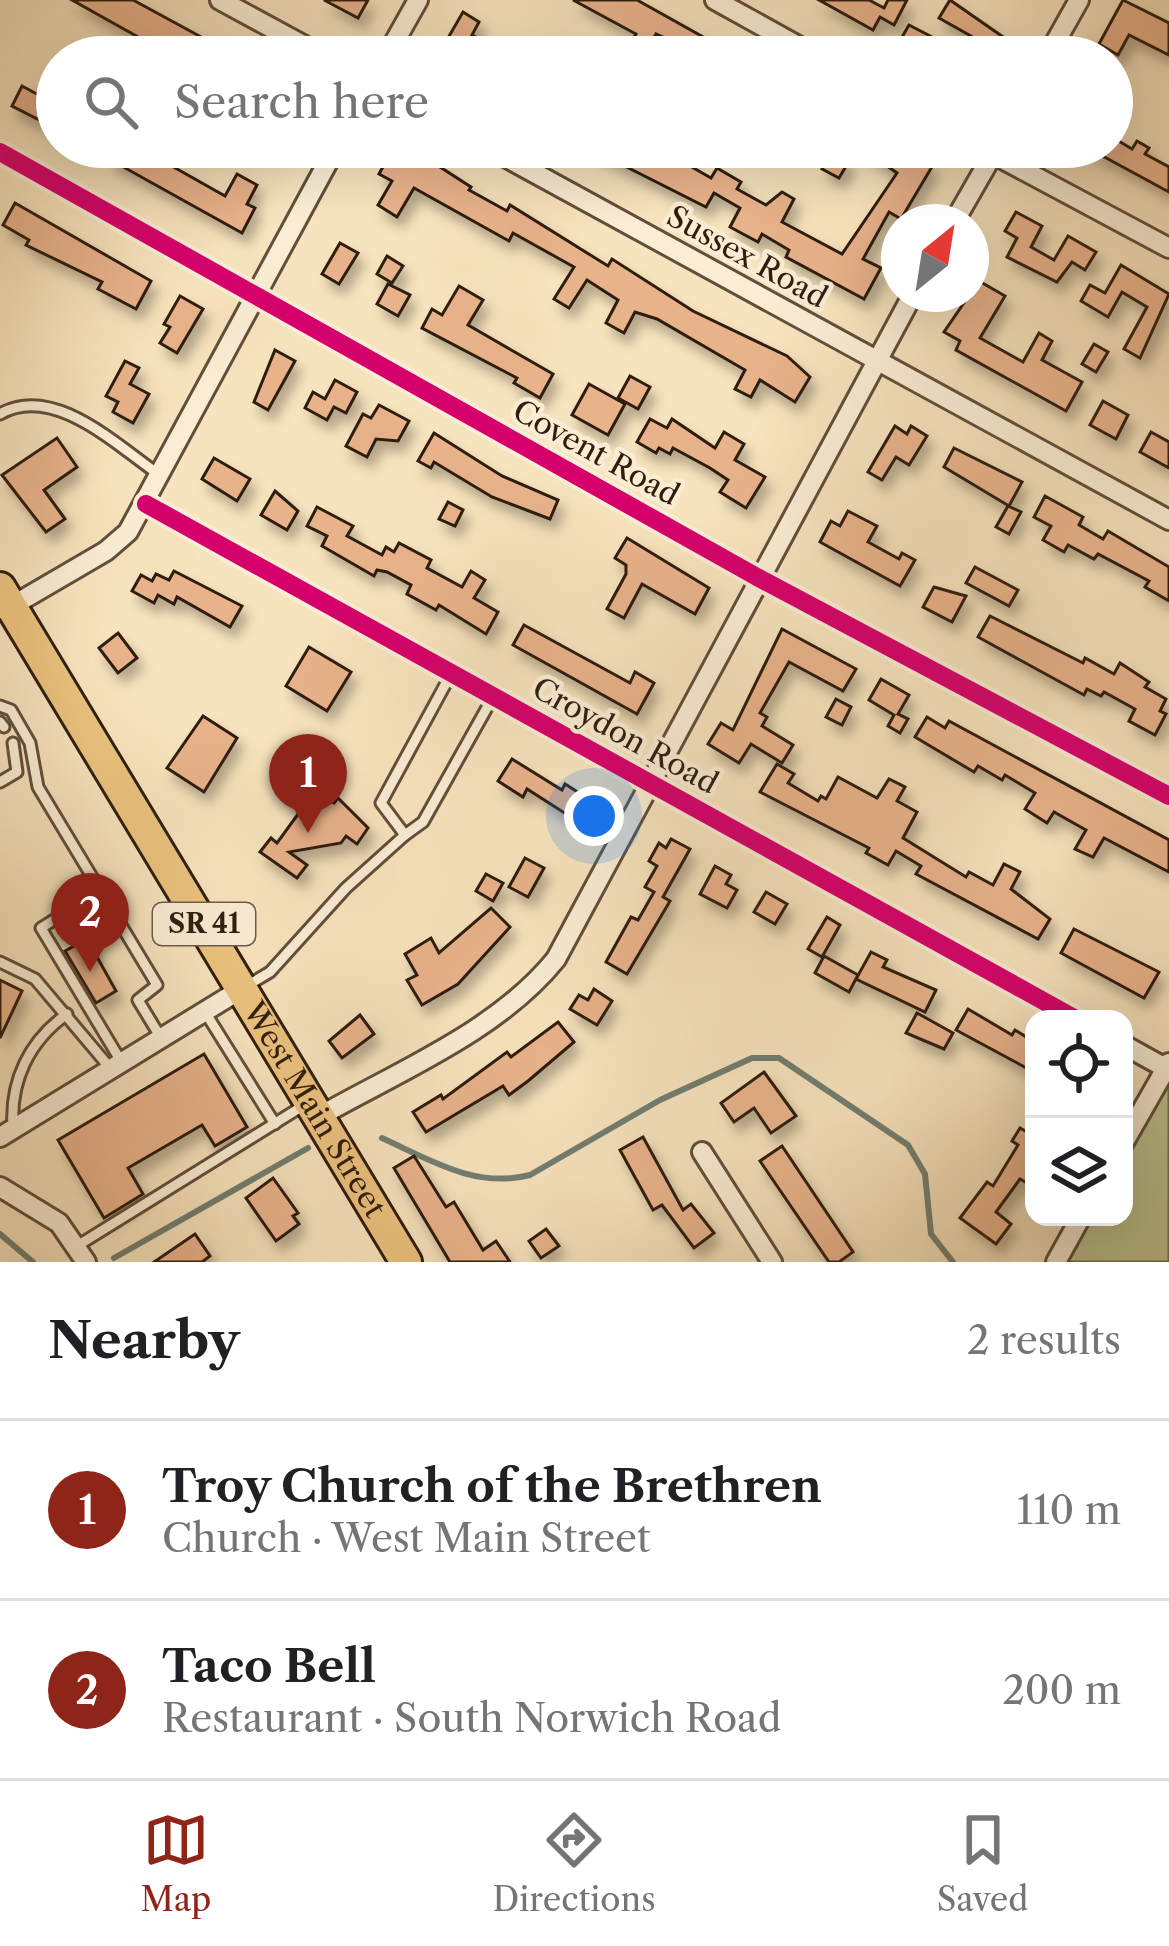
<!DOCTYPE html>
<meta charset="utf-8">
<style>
:root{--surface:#fff;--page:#f6f6f6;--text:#202124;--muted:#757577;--line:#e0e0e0;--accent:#8f2418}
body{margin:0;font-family:"Libre Caslon Text",serif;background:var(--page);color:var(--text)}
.controls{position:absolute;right:36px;bottom:36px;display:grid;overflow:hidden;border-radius:24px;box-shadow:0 12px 48px #0002}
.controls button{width:108px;height:108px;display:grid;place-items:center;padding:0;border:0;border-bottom:3px solid var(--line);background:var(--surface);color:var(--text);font:60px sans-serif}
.compass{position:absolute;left:881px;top:204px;width:108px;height:108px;border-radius:50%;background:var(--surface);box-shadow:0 12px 48px #0002;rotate:30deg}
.you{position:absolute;left:594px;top:816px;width:42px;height:42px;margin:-30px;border:9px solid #fff;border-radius:50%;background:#1a73e8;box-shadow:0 0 0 18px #1a73e833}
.badge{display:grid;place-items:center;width:78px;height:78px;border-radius:50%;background:var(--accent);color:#fff;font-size:39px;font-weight:700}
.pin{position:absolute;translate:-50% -99px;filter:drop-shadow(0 3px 6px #0008)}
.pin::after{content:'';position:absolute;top:63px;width:42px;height:36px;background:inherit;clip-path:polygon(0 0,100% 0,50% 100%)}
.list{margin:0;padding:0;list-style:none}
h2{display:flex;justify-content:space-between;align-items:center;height:156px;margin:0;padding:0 48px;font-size:51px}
h2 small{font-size:39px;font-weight:400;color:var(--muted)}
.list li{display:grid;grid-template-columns:78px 1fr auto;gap:36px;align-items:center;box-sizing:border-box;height:180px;padding:0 48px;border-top:3px solid var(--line)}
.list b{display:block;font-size:45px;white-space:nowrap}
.list p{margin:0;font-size:39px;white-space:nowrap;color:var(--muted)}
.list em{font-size:39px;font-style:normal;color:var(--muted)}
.icon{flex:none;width:66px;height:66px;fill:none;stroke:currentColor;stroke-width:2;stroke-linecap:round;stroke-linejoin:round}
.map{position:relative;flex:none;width:1169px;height:1262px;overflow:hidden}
.search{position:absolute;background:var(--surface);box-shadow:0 12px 48px #0002;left:36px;right:36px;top:36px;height:132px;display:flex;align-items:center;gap:30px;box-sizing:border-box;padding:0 42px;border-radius:66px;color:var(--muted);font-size:45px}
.sheet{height:516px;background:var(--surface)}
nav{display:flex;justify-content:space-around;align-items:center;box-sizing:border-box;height:168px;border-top:3px solid var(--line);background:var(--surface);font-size:33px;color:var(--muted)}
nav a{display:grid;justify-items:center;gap:6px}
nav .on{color:var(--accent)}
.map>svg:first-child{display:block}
</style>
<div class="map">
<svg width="1169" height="1262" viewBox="0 0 1169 1262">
<defs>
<filter id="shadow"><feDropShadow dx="6" dy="10" stdDeviation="6" flood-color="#0004"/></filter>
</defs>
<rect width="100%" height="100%" fill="#f7e3bd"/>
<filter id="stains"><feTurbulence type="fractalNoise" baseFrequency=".00167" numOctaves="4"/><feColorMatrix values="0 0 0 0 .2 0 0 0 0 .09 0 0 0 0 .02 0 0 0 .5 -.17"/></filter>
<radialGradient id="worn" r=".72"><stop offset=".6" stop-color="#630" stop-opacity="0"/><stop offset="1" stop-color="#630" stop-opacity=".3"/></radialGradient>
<polygon fill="#bcc492" stroke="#767051" stroke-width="3" points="1169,1063 1169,1262 1056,1262 1081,1217 1124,1217 1124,1142"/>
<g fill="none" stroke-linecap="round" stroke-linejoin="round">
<g stroke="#717e72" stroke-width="6">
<path d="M382,1138C430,1160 476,1189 530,1175L660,1100L752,1058H779L908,1145L925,1174L931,1234L953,1262"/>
<polyline points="0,1234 33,1262"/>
<polyline points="114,1258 308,1148"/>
</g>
</g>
<g fill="#e8b28b" stroke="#2f1d10" stroke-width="3" filter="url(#shadow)">
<polygon points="72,0 133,0 214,44 207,57 174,57"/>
<polygon points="324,0 368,0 358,18"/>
<polygon points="573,0 637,0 739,57 707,57 656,34 644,57 624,57 636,34"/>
<polygon points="819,0 869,0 884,8 888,0 907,0 894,25 880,17 873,30"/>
<polygon points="950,0 1006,39 995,57 959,57 971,36 939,18"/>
<polygon points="1123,0 1169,23 1169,55 1129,35 1118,55 1099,44"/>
<polygon points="463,12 479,22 472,35 486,42 477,57 437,57"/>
<polygon points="909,25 936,39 926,57 898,44"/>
<polygon points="22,86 57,105 57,129 12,106"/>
<polygon points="1112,137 1132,149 1137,141 1149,148 1145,154 1169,167 1169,192 1086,147 1112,147"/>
<polygon points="115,147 138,147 225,196 237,174 257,185 247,204 255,208 242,233 109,159"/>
<polygon points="394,147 409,147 471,187 469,190 507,211 510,205 608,266 612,259 693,311 787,356 810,377 795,402 760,380 751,397 735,389 745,370 657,319 635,312 624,333 606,323 618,300 587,280 569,308 554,299 574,267 513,233 509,241 414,188 397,217 378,205 392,181 379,174"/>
<polygon points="587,147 634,147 660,161 669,147 676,147 687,154 683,162 711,178 717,168 741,182 737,189 766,205 782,192 794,199 782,222 842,254 897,173 860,147 903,147 933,165 901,219 889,212 863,259 881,268 864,299 786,257 789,250 762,234 758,242 730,227 740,208 714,193 706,207"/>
<polygon points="832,152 849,161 839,178 822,169"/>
<polygon points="15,203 151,281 136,309 98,289 102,282 26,245 29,240 3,225"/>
<polygon points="1016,212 1042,226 1031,247 1054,260 1068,236 1096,252 1085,270 1072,262 1057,282 1007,257 1017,238 1005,231"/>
<polygon points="340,243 358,253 339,284 322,274"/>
<polygon points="387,256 403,266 392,283 377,274"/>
<polygon points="1121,265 1169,294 1140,358 1124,349 1147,307 1122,292 1108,317 1081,301 1090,285 1105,293"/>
<polygon points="979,281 1005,296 980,338 1023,362 1039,333 1052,341 1042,360 1082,382 1066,411 956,350 960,341 944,332"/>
<polygon points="388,284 410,295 398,316 377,304"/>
<polygon points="459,286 483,300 468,325 553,374 540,398 514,383 517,378 422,328 432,309 442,315"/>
<polygon points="180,296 203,309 177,353 160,343 170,327 164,324"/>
<polygon points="1094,344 1108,352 1096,372 1082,364"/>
<polygon points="275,350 295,361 268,410 254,402"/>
<polygon points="125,361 139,368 130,384 149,394 133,423 113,412 118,402 106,396"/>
<polygon points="630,376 650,387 638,409 618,398"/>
<polygon points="335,380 357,392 346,413 334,407 327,420 305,408 313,392 325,399"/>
<polygon points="589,384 625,404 608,435 572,415"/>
<polygon points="1103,401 1128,415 1116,439 1090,425"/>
<polygon points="379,405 409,421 398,441 376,439 367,457 346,446 363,414 371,418"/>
<polygon points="650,419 667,428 672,419 715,448 724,432 744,444 735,460 765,477 746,508 720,492 728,480 710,468 673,448 670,454 659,448 656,453 637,442"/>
<polygon points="895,426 907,434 911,426 927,436 909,465 896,457 882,480 868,472"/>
<polygon points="1151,432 1169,442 1169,468 1140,452"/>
<polygon points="434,433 502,476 558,500 550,519 492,497 434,462 431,468 418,461"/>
<polygon points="57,438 77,467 44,490 65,519 46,532 2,475"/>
<polygon points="954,448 1022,482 1009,506 944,467"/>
<polygon points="214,458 250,479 237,501 202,479"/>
<polygon points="275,491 298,511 287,530 261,515"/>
<polygon points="1045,496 1083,517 1079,525 1103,539 1108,531 1169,567 1169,601 1145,587 1149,581 1098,554 1094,559 1068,545 1064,552 1043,540 1051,526 1034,517"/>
<polygon points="448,502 463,510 455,526 439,519"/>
<polygon points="1008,506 1021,512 1009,534 996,527"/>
<polygon points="317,507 353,526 347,536 382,555 386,547 394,552 399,543 431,560 427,568 462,587 471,571 485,580 474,598 498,612 486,634 439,605 436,610 407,594 411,585 387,572 377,570 374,576 322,546 327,536 307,526"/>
<polygon points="848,511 877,526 868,542 899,559 902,553 915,560 900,586 820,542 831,521 840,526"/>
<polygon points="627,538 709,588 695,614 642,584 624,618 607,609 626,574 626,565 615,558"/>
<polygon points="975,567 1018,590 1009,606 966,583"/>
<polygon points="174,571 242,606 230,627 177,597 174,604 158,595 154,603 132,591 141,575 152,581 156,574 169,580"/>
<polygon points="934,587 966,596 952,622 923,607"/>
<polygon points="990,616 1083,663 1085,658 1114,674 1120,663 1149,682 1145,687 1166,699 1160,711 1166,714 1155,735 1129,721 1135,709 1104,692 1101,696 1087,689 1084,695 978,637"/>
<polygon points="524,625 630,683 635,672 654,683 637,714 513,645"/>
<polygon points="782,629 856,669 843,691 789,662 760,713 767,717 762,726 793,745 782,763 751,744 739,763 708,744 721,723 733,730"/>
<polygon points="118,633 137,658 118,673 99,648"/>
<polygon points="309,647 351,672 327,711 286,686"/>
<polygon points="881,679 909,695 898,714 908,719 900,733 888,726 894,715 869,700"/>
<polygon points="836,699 851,707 842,725 826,717"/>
<polygon points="203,716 237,738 204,792 167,768"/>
<polygon points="927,717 945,728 949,721 1169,840 1169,872 1104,838 1093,857 1075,849 1086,830 1054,812 1047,823 1025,809 1035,793 1005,775 1002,780 978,766 974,772 915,737"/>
<polygon points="512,759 562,790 565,784 587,798 574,819 527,789 523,797 498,781"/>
<polygon points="777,764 794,774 788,783 818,801 821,796 826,799 838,777 877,798 889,779 905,787 897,801 917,812 903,838 966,877 969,872 993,885 1004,864 1020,872 1011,889 1050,919 1038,939 916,874 921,866 896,851 888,865 866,853 869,848 760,792"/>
<polygon points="310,786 334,803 338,798 368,828 357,844 346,836 341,843 289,852 307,865 297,878 260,852 271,838 277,843 304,806 299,802"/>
<polygon points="671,839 690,849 663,897 670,901 627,974 606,962 631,917 638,920 654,892 645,887 657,866 649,861 659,843 666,848"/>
<polygon points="525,858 544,868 528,897 509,887"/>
<polygon points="715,866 731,875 726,884 737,890 727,908 700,894"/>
<polygon points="486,874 503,883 493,901 476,891"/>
<polygon points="766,892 787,904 775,924 754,912"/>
<polygon points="491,908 510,927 458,984 422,1005 407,980 417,975 405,954 431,938 439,953"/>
<polygon points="827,917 840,925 822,957 808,949"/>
<polygon points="1074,929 1159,972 1144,998 1061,953"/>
<polygon points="87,939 116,991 96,1003 65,951"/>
<polygon points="871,952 887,960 883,967 936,990 925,1012 856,979"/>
<polygon points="824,956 858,975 849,992 815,973"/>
<polygon points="0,980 22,991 0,1038"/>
<polygon points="594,989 612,1001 597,1025 570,1009 579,995 588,1000"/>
<polygon points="968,1009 1012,1035 1015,1030 1031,1040 1034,1072 956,1030"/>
<polygon points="917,1013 953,1033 944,1049 906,1033"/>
<polygon points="360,1015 374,1034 342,1058 329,1041"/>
<polygon points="558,1022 574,1042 528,1081 509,1095 503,1086 426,1132 413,1112 441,1095 443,1099 507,1052 511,1057"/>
<polygon points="204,1054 247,1127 215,1146 202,1125 128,1168 143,1194 104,1218 58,1140"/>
<polygon points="764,1072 796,1116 771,1133 754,1108 734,1122 721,1103"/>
<polygon points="1034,1120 1034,1187 1020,1179 996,1212 1011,1224 996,1244 960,1218 987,1182 993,1186 1018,1145 1012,1141 1020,1128 1027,1132"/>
<polygon points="643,1137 683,1210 691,1204 714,1233 694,1248 662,1205 653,1210 620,1150"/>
<polygon points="782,1146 853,1252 839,1262 829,1262 760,1161"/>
<polygon points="414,1156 446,1207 454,1202 483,1250 496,1241 510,1262 450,1262 394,1168"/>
<polygon points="273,1178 298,1213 293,1216 299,1224 276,1241 246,1198"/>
<polygon points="546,1229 559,1246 541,1258 529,1241"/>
<polygon points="195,1234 210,1256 202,1262 154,1262"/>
</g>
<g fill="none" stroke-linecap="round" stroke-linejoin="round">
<defs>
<g id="lane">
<path d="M0,414C54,383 117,446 161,476"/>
<polyline points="0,706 11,710 30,743 38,787 157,985 138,1000 161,1038"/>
<polyline points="0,722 4,727"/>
<polyline points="0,782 17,772 13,743"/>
<polyline points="405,835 423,822 493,697"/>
<polyline points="100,891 41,928 122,1063"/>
<polyline points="0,962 35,979 111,1069"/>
<polyline points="245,987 270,972 346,888 405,835 381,803 451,674"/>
<polyline points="205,1012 275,1124"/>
<path d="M13,1127C10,1081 29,1041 67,1014"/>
<polyline points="77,1246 306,1104"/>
</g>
<g id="street">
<polyline points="220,0 325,57"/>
<polyline points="715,0 818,57"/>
<polyline points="386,57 418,0"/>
<polyline points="1047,57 1079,0"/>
<polyline points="487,147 1169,520"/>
<polyline points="980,147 1169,248"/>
<polyline points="0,152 757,577 1169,796"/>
<polyline points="954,222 997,147"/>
<polyline points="146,504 1076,1019"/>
<polyline points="5,610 106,551 128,532 336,147"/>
<polyline points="1124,1045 1169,1070"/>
<path d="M320,1116C399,1071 498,1031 556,959L913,294"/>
<polyline points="0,1137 243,988"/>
<polyline points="1124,1142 1169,1063"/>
<polyline points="702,1152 772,1262"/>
<polyline points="0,1187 59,1223 86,1262"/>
<polyline points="1056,1262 1081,1217"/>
</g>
<g id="primary">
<path id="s1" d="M0,588L406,1262"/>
</g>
</defs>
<use href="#lane" stroke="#614e3b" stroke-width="15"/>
<use href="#street" stroke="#614e3b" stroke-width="24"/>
<use href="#primary" stroke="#2f1d10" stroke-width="36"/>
<use href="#lane" stroke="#faedd4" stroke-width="9"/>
<use href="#street" stroke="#faedd4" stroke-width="18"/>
<use href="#primary" stroke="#ecc27e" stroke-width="30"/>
<defs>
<g id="cycleway">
<polyline points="0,152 757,577 1169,796"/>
<polyline points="146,504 1076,1019"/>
</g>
</defs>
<use href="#cycleway" stroke="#faedd4" stroke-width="26"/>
<use href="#cycleway" stroke="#d6006c" stroke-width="18"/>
</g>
<g text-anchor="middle" stroke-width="9" stroke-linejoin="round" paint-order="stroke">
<rect fill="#faedd4" stroke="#6c5b4b" stroke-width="3" x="153" y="903" width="102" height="42" rx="9"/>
<g font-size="27" font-weight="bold" fill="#2f1d10">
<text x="204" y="933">SR 41</text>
</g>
<g font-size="30" fill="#2f1d10" stroke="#faedd4">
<text transform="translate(747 257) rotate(29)" y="10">Sussex Road</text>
<text transform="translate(596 453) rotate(29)" y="10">Covent Road</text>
<text transform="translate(625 736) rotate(29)" y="10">Croydon Road</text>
<text dy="10" stroke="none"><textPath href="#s1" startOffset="609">West Main Street</textPath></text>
</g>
</g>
<rect width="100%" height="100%" filter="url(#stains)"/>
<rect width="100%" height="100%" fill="url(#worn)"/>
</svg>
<div class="controls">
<button><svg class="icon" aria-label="locate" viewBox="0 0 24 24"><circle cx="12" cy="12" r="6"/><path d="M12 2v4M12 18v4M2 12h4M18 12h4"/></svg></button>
<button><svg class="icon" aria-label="layers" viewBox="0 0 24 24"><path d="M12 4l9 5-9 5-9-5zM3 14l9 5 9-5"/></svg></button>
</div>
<svg class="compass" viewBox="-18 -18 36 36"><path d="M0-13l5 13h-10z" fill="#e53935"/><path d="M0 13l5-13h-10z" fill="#757577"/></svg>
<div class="you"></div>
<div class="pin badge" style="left:308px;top:833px">1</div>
<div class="pin badge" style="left:90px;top:972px">2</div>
<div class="search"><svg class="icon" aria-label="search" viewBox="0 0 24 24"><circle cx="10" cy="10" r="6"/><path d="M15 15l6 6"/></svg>Search here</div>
</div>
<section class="sheet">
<h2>Nearby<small>2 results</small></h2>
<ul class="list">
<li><span class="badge">1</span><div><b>Troy Church of the Brethren</b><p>Church · West Main Street</p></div><em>110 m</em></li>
<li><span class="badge">2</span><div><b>Taco Bell</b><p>Restaurant · South Norwich Road</p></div><em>200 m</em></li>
</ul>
</section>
<nav>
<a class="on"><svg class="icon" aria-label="map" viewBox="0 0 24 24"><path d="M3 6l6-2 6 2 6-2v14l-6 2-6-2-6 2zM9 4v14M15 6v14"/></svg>Map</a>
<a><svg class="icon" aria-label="directions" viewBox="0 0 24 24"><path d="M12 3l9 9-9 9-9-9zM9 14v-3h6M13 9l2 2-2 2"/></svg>Directions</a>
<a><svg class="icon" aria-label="saved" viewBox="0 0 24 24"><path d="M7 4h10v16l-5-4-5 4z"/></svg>Saved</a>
</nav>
